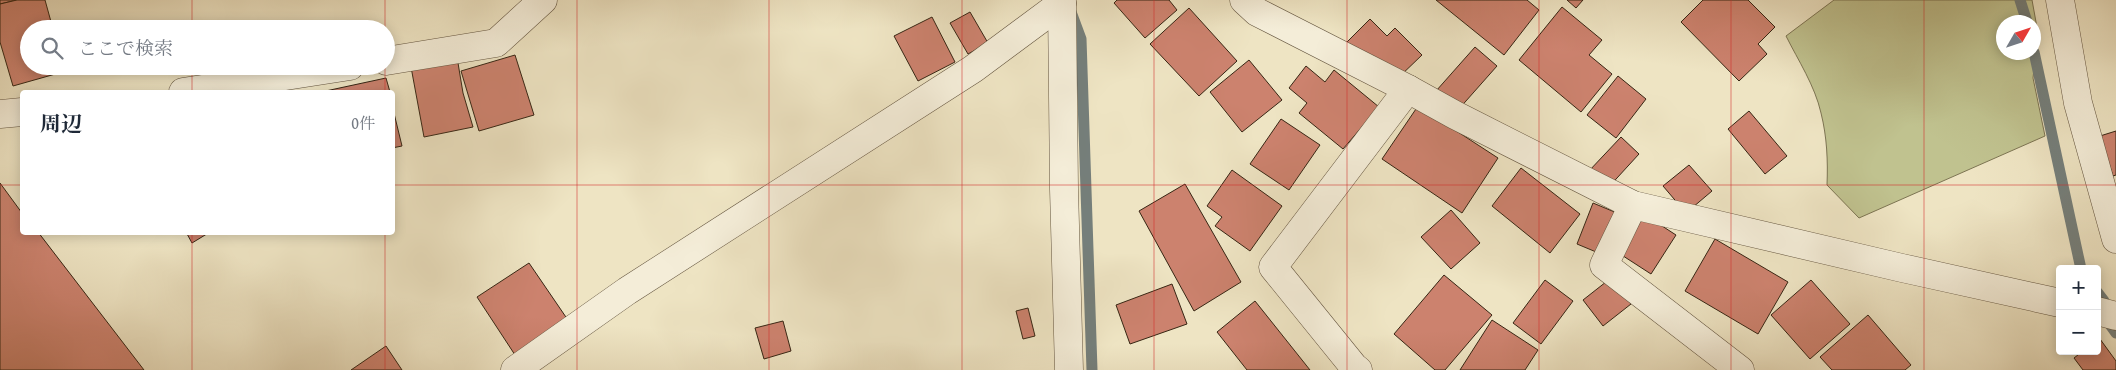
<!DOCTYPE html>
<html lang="ja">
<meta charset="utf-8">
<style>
:root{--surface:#fff;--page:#f2f2f3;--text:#1f2937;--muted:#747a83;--line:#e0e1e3}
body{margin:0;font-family:"Gentium Book Plus","Noto Serif JP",serif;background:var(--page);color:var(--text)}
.controls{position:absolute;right:15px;bottom:15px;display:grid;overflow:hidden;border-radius:5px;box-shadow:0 2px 12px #0003}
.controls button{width:45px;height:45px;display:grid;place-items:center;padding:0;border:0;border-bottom:1px solid var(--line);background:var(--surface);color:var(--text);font:25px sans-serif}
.compass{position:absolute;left:1996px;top:15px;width:45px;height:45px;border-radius:50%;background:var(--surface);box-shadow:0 2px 12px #0003;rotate:51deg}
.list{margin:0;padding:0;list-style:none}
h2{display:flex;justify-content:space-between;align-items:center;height:65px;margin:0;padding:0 20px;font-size:21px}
h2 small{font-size:16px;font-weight:400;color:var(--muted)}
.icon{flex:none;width:28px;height:28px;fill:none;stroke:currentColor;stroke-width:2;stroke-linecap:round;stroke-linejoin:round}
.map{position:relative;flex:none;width:2116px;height:370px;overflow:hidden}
.search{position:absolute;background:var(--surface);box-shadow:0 2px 12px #0003;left:20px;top:20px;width:375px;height:55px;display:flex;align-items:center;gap:12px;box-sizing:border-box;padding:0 18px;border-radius:28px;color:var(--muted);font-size:19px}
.panel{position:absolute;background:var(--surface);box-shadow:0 2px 12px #0003;left:20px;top:90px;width:375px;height:145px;border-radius:5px}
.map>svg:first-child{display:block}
</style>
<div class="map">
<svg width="2116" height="370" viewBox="0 0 2116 370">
<rect width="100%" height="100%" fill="#eee4c3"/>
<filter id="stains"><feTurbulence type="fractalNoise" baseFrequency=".004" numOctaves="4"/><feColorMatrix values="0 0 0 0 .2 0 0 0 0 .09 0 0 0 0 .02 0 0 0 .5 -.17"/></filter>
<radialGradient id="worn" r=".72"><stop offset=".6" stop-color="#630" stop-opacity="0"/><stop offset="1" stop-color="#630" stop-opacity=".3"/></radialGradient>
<path fill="#c0c28f" stroke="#7c7452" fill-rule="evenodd" d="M1834,0H2032L2038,33L2033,78L2045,136L1859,218L1827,185C1828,161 1827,137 1821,113C1815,86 1798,60 1786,36ZM2004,22H2034V52H2004Z"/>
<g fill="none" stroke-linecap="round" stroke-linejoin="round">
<g stroke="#757f7b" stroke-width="11">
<polyline points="2020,0 2027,22"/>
<polyline points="1071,12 1081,39 1092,370"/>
<polyline points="2034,52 2081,269"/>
<polyline points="2097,292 2104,301"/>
<polyline points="2111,326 2116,333"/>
</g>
</g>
<g fill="#cc826e" stroke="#372614">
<polygon points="0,0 17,0 0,4"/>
<polygon points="17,0 45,0 53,29 29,29 29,66 64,66 66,71 13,86 0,42 0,4"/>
<polygon points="1117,0 1169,0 1177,10 1145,38 1114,3"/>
<polygon points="1436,0 1527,0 1539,10 1504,55"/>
<polygon points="1567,0 1583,0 1576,8"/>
<polygon points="1703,0 1748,0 1775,27 1758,44 1767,54 1739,81 1681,22"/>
<polygon points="1562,7 1602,40 1589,55 1612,74 1581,112 1519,60"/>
<polygon points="1189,8 1237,61 1199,96 1150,44"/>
<polygon points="970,12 988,43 968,54 950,23"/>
<polygon points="932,17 955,62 918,81 894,36"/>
<polygon points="1370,19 1387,36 1395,28 1422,55 1397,79 1373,55 1363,66 1343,46"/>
<polygon points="1475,47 1497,66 1458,110 1436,91"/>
<polygon points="515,55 534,115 479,131 461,71"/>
<polygon points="457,57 463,93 473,127 424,137 411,67"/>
<polygon points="1249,60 1282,100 1242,132 1210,92"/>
<polygon points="1306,66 1325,82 1334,70 1379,107 1343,149 1299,113 1307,103 1289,88"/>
<polygon points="1618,76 1646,99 1616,138 1587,115"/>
<polygon points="386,78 390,92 321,92"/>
<polygon points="392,105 402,146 392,148"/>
<polygon points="1418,106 1498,158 1462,213 1382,159"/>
<polygon points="1749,111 1787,156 1765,174 1728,129"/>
<polygon points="1281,119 1320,145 1289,190 1250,164"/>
<polygon points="2116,131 2116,175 2113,176 2100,136"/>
<polygon points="1621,137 1639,154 1606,190 1588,172"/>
<polygon points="1689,165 1712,191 1686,213 1663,186"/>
<polygon points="1521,168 1580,214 1550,253 1492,206"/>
<polygon points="1232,170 1282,206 1250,251 1215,226 1222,217 1207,206"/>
<polygon points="0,183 22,213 22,232 38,232 144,370 0,370"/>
<polygon points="1185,184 1241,282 1194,311 1139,211"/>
<polygon points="1593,203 1617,213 1601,254 1577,244"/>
<polygon points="1451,210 1480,243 1451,269 1421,237"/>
<polygon points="1642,213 1676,235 1651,274 1617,252"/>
<polygon points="186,232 210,232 192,243"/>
<polygon points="1715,239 1788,282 1758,334 1685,291"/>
<polygon points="529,263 570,323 517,358 477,297"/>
<polygon points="1444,275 1492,315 1445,370 1435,370 1394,334"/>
<polygon points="1611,278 1631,304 1603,326 1583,300"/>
<polygon points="1545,280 1573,301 1541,344 1513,323"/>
<polygon points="1811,280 1850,324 1810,359 1771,315"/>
<polygon points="1172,284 1187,324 1130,344 1116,305"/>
<polygon points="1255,301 1310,370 1247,370 1217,332"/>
<polygon points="1028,308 1035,336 1023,339 1016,311"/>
<polygon points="1868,315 1911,365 1905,370 1832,370 1820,357"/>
<polygon points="1492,320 1538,350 1525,370 1460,370"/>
<polygon points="783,321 791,351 764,359 755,328"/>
<polygon points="2100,339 2116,361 2116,370 2083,370 2074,358 2083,351 2097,351 2097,340"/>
<polygon points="386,346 402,370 351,370"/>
</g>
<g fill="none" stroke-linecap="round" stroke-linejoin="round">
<defs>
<g id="minor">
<polyline points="1244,0 1257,12 1408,89 1273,267 1354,367 1358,370"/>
<polyline points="2060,0 2078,103 2116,239"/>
<polyline points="1062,3 1064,189 1069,370"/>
<polyline points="386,61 496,43 543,0"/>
<polyline points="1408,89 1455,115 1633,205 1902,268 2060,303"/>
<polyline points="183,92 350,66"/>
<polyline points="0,114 22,112"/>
<polyline points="1633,205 1604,265 1740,370"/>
<polyline points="2097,311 2116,316"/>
<polyline points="515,370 627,291 973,69 1062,3"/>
</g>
</defs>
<use href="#minor" stroke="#655640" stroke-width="29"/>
<use href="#minor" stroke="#f4edd8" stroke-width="28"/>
</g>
<path fill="none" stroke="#d62828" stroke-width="1" stroke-opacity="0.55" d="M192,0V29M385,0V29M577,0V370M769,0V370M962,0V370M1154,0V370M1347,0V370M1539,0V370M1731,0V370M1924,0V370M192,66V92M385,66V92M0,185H22M392,185H2116M192,232V370M385,232V370"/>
<rect width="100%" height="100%" filter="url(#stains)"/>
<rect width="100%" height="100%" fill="url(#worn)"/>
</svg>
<div class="controls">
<button>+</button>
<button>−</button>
</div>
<svg class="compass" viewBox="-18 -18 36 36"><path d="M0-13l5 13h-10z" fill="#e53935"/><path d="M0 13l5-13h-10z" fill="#747a83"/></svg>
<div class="search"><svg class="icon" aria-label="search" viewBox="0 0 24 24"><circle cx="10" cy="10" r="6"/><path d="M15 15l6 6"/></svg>ここで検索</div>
<section class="panel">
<h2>周辺<small>0件</small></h2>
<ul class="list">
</ul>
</section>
</div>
